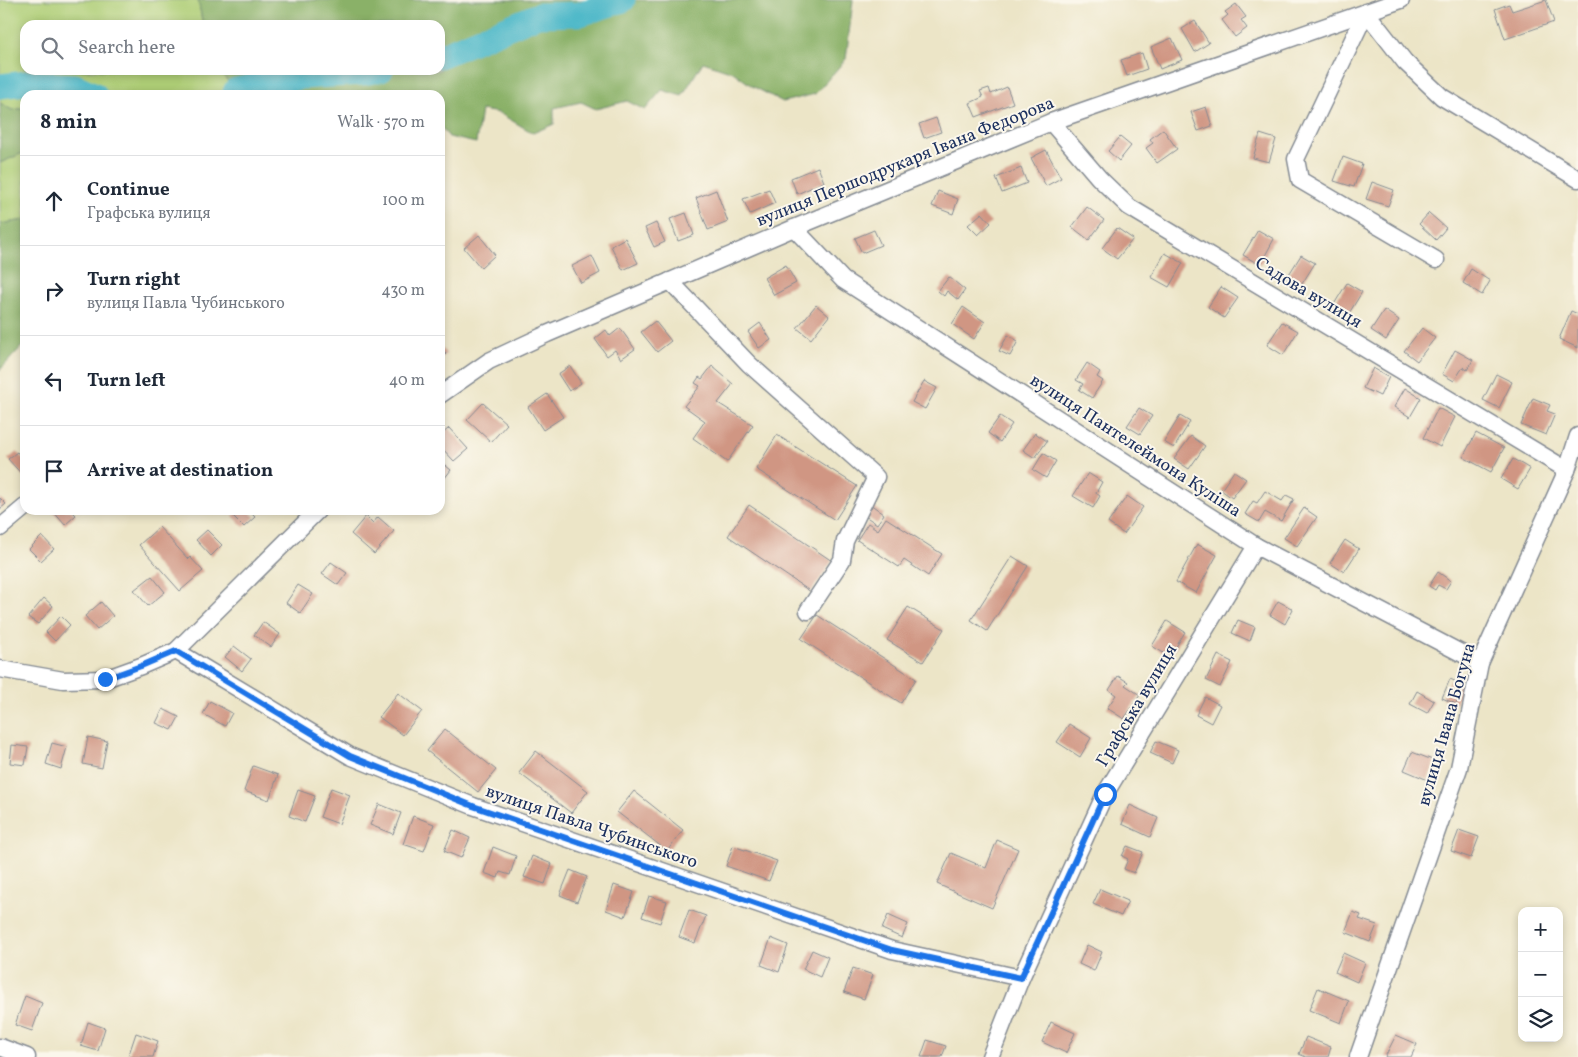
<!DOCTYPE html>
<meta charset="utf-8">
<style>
:root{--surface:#fff;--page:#f6f6f7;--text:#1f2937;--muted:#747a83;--line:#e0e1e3}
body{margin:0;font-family:Vollkorn,serif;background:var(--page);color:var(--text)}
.controls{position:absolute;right:15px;bottom:15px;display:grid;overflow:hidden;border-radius:10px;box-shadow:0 2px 8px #0003}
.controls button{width:45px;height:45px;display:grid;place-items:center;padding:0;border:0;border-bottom:1px solid var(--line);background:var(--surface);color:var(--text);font:25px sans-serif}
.stop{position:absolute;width:15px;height:15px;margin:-11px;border:4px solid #1a73e8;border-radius:50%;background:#fff}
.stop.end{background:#1a73e8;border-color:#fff;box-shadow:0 1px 5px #0008}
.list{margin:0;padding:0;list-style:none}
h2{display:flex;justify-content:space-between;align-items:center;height:65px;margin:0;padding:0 20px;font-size:21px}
h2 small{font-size:16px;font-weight:400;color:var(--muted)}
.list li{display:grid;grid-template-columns:32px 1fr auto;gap:15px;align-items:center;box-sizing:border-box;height:90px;padding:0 20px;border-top:1px solid var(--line)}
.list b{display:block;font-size:19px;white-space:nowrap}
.list p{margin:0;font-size:16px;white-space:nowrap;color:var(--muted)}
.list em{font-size:16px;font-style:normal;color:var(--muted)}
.icon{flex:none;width:28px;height:28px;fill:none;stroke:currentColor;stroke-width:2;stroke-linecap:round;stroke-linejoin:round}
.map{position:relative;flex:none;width:1578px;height:1057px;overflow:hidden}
.search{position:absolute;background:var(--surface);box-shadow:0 2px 8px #0003;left:20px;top:20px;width:425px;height:55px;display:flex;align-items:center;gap:12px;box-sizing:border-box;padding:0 18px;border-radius:15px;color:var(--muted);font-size:19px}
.panel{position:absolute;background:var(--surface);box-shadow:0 2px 8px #0003;left:20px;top:90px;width:425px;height:425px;border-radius:15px}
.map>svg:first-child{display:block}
</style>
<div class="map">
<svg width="1578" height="1057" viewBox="0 0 1578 1057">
<rect width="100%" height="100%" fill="#fbf7ec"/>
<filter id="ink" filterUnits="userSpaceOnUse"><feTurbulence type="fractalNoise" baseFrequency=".02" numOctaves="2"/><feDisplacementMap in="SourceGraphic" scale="10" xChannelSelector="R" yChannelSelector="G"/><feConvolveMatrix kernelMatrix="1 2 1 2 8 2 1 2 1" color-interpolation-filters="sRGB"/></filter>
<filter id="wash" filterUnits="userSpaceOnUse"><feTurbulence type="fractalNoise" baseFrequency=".0096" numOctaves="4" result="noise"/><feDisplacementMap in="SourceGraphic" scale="20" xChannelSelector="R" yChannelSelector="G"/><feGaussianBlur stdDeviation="1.12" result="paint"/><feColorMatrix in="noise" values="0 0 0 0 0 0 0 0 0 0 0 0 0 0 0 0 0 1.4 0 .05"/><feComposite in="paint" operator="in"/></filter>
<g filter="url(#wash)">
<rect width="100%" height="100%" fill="#ece5c7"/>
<g fill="#aece76" stroke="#647e6a">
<polygon points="0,0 198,0 203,25 25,25 25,70 218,70 236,90 234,95 25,95 25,108 12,110 0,103"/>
<polygon points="25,152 25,220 0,224 0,163"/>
</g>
<g fill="#8ab167" stroke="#527062">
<polygon points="198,0 853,0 846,59 815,94 783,102 752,86 733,72 703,62 682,96 662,90 645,110 627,101 596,109 581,102 554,108 554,124 533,133 499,113 481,110 476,143 449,137 440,126 440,95 234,95 236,90 218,70 440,70 440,25 203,25"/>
<polygon points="0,103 12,110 25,108 25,152 0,163"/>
<polygon points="25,220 25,343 0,370 0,224"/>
</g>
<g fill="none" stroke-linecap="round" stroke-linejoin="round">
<g stroke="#4cb7c8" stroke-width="25">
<polyline points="440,56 538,15 580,14 623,0"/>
<polyline points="0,86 27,83 75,86 95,95"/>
<polyline points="234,95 236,90 302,77 363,73 381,70"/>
</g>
</g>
<g id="blocks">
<g fill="#d09683">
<polygon points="1546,0 1554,22 1505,39 1495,9 1509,4 1512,11"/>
<polygon points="1236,4 1246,17 1241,20 1247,28 1235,37 1222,20 1228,15 1225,12"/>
<polygon points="1195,21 1209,43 1195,52 1182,29"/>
<polygon points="1172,38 1182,60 1160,69 1151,47"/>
<polygon points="1142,53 1147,69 1127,76 1121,60"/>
<polygon points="1007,87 1013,103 976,117 970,103 983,97 980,91 989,88 991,94"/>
<polygon points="1206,107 1212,126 1198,131 1191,112"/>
<polygon points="936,118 941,132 924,138 919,124"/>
<polygon points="1163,129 1177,149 1157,163 1146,148 1153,143 1150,139"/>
<polygon points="1260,134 1276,139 1269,162 1253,158"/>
<polygon points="1120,137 1131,146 1119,161 1108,151"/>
<polygon points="1046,150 1061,178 1046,186 1031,158"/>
<polygon points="1343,157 1362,164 1354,187 1334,181"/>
<polygon points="818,167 824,182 797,194 791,178"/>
<polygon points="1021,168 1027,183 1002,193 996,178"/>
<polygon points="1372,182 1394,190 1388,206 1366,199"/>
<polygon points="769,189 775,203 750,214 743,199"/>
<polygon points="716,190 728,222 708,230 696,198"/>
<polygon points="938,191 958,199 953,214 932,206"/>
<polygon points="1087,207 1104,220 1089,240 1072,227"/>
<polygon points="686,213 694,235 678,241 670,219"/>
<polygon points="982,213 991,223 978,235 968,225"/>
<polygon points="1429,213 1446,228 1436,240 1419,224"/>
<polygon points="656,223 665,242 654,247 645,228"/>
<polygon points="1117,228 1133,239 1117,259 1102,248"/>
<polygon points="874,230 881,245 862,253 855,238"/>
<polygon points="1258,230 1274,239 1260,265 1243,255"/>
<polygon points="479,235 495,255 481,268 464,248"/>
<polygon points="625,238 638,263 623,270 611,246"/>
<polygon points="1165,253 1183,263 1169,287 1151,277"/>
<polygon points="1301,255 1315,263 1300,287 1286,279"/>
<polygon points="592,256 600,273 581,283 572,266"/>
<polygon points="786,265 796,283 774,295 764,278"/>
<polygon points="1471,269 1490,281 1482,295 1463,283"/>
<polygon points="949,277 965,290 958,300 947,291 944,296 938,291"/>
<polygon points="1347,283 1362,292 1348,315 1333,306"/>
<polygon points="1221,287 1238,298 1224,318 1208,307"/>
<polygon points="816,305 829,316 811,339 797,328"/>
<polygon points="963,307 985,322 974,339 952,324"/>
<polygon points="1384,310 1399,320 1386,340 1371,330"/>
<polygon points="1571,311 1578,314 1578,348 1559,339"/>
<polygon points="655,321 671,341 657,352 641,332"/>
<polygon points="1282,322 1298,331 1283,355 1267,345"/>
<polygon points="760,323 771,340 759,348 748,332"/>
<polygon points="620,328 635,349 621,359 615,350 607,356 595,339 606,330 610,336"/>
<polygon points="1422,328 1435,338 1417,361 1404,351"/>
<polygon points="1008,335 1018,341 1010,356 999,351"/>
<polygon points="440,345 446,354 440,358"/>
<polygon points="1455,350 1473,360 1467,370 1463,367 1454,381 1442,374"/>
<polygon points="1087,363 1100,372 1097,377 1103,381 1092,398 1079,390 1083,384 1076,380"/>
<polygon points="570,366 581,383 569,391 558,374"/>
<polygon points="712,366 733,384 718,403 753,425 727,462 693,438 705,421 684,406 700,386 695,383 699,377 702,379"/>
<polygon points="1373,368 1389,377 1380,396 1363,388"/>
<polygon points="1496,374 1512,382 1499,408 1483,400"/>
<polygon points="924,381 937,388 925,409 912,402"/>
<polygon points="1405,388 1421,398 1410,417 1394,407"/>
<polygon points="547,394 563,417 543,430 528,407"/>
<polygon points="1533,398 1550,405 1547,411 1555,414 1546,435 1521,425"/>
<polygon points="483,403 507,424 491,442 467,420"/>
<polygon points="1139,408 1152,416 1140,434 1127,426"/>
<polygon points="1438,408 1455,417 1440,447 1423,438"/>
<polygon points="1000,416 1012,424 1000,442 988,433"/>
<polygon points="1180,416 1190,422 1174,448 1164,442"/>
<polygon points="449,428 468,449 454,461 440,446 440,436"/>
<polygon points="1035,433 1047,441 1035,458 1023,450"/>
<polygon points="1476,433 1504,448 1491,472 1463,457"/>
<polygon points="777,435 857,486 835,520 756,469"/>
<polygon points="1191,436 1205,446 1189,469 1174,459"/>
<polygon points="17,452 25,461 25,478 8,459"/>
<polygon points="1043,453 1056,461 1046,478 1033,470"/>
<polygon points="1513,459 1530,469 1518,489 1501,479"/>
<polygon points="440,461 451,470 440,484"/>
<polygon points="1234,471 1246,479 1232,498 1221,490"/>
<polygon points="1088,473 1102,482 1096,493 1100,496 1093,508 1073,496"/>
<polygon points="1265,491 1282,501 1286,495 1294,499 1281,521 1265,512 1259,522 1245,514 1253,501 1257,503"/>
<polygon points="1127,496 1143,507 1124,534 1108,523"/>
<polygon points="0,498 6,504 0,509"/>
<polygon points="866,501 884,514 877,524 859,512"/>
<polygon points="749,505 832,561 811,592 728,536"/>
<polygon points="1304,508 1317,517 1297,546 1284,538"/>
<polygon points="52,510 71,510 76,515 65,525"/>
<polygon points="239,510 248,510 255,517 244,527 233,516"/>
<polygon points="366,516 373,523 378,517 394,531 374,554 351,534"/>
<polygon points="886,518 942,554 928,576 904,560 899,567 857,540 868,523 878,530"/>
<polygon points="159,527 188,559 190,557 203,571 180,591 139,545"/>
<polygon points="207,530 222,545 211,556 196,540"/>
<polygon points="42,536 54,549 41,561 29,549"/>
<polygon points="1345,540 1359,549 1344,572 1330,563"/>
<polygon points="1197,544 1217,555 1196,593 1176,582"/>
<polygon points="1012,556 1028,566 987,631 971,620"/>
<polygon points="331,562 347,573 338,585 322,574"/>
<polygon points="1438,572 1451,581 1446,589 1438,585 1435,590 1429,586"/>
<polygon points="152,576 165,592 148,606 134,590"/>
<polygon points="298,585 313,594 300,613 286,603"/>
<polygon points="44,598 53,606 38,624 28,617"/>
<polygon points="1278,601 1293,609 1285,624 1270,615"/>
<polygon points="101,602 113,616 97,630 85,616"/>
<polygon points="908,607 944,629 923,662 887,640"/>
<polygon points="817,615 916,679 901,703 801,639"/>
<polygon points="61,616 70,625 55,641 46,632"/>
<polygon points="1238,620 1255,627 1250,641 1232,633"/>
<polygon points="1167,621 1185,632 1170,657 1152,646"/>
<polygon points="263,622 280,634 271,647 254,635"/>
<polygon points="234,646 251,659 242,671 225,657"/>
<polygon points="1218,655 1232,662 1220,687 1206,680"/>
<polygon points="1118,676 1128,682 1125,685 1140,695 1124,719 1107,708 1116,695 1109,690"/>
<polygon points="1450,679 1464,685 1456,704 1442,698"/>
<polygon points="1417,691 1434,701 1427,713 1410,704"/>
<polygon points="398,693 422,711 403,735 379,717"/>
<polygon points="1205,697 1220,705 1211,723 1196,715"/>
<polygon points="210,701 232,713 225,726 203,714"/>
<polygon points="163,709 179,717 172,730 156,723"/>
<polygon points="1069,724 1091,738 1080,757 1057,742"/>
<polygon points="445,729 496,770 478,792 427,751"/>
<polygon points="88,737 107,741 102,768 83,764"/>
<polygon points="1156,741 1178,750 1172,763 1150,753"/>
<polygon points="52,743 67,747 61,769 46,764"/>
<polygon points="12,745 28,747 25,765 10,763"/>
<polygon points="536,751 588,791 571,813 519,773"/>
<polygon points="1412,752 1435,761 1428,780 1404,770"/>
<polygon points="253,766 278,775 269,800 244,791"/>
<polygon points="331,788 350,795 339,824 320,817"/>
<polygon points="298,790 315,796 305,822 289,816"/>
<polygon points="634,791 683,830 667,851 617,812"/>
<polygon points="379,804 401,813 393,834 370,825"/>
<polygon points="1130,805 1158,818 1150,837 1122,824"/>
<polygon points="413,816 434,824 424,851 403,844"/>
<polygon points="453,830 470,838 461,858 444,851"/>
<polygon points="1459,830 1479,837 1471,858 1451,851"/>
<polygon points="997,840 1018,849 992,908 937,884 951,853 986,868"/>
<polygon points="733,846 777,861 769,881 726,866"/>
<polygon points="1127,846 1143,852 1134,873 1124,869 1128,859 1122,856"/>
<polygon points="493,847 516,856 510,875 500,872 498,878 484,873"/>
<polygon points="532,856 552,864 545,884 524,877"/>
<polygon points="570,870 587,877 577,902 560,895"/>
<polygon points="614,885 634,892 625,917 606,910"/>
<polygon points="1100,889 1128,901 1121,916 1093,904"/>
<polygon points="649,896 667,901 660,923 642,917"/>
<polygon points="689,910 706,916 695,943 679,937"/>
<polygon points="1353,912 1361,915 1359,919 1377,925 1370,942 1345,932"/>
<polygon points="888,915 908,924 902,938 882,929"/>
<polygon points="771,938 788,945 779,972 761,965"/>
<polygon points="1087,945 1102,952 1094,971 1079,964"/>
<polygon points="812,950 828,957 820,977 803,969"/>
<polygon points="1343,953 1365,963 1357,982 1335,972"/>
<polygon points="853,968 873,975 864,999 844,992"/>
<polygon points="1318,988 1349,1001 1341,1023 1309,1010"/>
<polygon points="25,996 42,1003 32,1031 15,1025"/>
<polygon points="88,1022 105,1028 98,1051 81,1046"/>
<polygon points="1051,1022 1075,1033 1066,1053 1042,1042"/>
<polygon points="136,1033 158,1041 153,1057 128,1057"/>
<polygon points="1396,1035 1417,1044 1411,1057 1385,1057"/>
<polygon points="1306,1037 1331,1047 1328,1057 1306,1057 1299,1054"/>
<polygon points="927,1040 946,1046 942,1057 921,1057"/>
</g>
</g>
</g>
<g filter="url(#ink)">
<use href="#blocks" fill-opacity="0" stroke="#848a92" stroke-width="1"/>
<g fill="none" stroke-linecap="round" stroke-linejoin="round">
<defs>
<g id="minor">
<polyline points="1366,12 1296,159 1300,180 1436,260"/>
<polyline points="1366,12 1405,62 1442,97 1578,179"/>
<polyline points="1051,122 1099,178 1129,207 1567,470"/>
<polyline points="794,228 843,280 1256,546 1480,663"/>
<polyline points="670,281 749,364 876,477 845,541 842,560 808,611"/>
<polyline points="440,395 489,361 547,334 794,228 1051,122 1401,0"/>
<polyline points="0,528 25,507"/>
<polyline points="176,651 350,756 473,806 892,950 1021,978"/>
<polyline points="0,669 63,680 105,679 141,666 176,651 318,510"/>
<polyline points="0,1047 27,1057"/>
<polyline points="990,1057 1021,978 1105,794 1256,546"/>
<polyline points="1358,1057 1459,768 1480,663 1567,470 1578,436"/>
</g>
</defs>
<use href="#minor" stroke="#848a92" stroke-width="19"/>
<use href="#minor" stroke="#fff" stroke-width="16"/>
</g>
</g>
<g fill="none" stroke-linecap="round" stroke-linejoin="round" filter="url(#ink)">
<polyline stroke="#1a73e8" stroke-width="6" points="105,679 141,666 176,651 350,756 473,806 892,950 1021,978 1105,794"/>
</g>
<g text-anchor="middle" stroke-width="4" stroke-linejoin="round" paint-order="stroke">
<g font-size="18" fill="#1b2f5e" stroke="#fbf7ec">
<text transform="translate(905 161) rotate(-22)" y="6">вулиця Першодрукаря Івана Федорова</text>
<text transform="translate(1309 292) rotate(31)" y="6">Садова вулиця</text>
<text transform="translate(1136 445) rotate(33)" y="6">вулиця Пантелеймона Куліша</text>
<text transform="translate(1136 705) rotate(-59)" y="6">Графська вулиця</text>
<text transform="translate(1446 724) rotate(-74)" y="6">вулиця Івана Богуна</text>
<text transform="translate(592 826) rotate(19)" y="6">вулиця Павла Чубинського</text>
</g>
</g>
</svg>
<div class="controls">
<button>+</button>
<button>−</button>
<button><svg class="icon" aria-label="layers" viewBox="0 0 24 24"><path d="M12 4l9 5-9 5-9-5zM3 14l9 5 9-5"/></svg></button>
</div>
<div class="stop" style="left:1105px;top:794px"></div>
<div class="stop end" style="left:105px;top:679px"></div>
<div class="search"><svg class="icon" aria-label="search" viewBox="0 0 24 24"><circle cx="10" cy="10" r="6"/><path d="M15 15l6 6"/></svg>Search here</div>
<section class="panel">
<h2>8 min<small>Walk · 570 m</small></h2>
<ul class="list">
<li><svg class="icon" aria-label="ahead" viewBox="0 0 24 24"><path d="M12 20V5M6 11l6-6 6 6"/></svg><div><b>Continue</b><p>Графська вулиця</p></div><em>100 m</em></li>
<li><svg class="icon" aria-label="right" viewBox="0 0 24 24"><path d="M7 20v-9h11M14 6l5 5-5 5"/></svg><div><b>Turn right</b><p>вулиця Павла Чубинського</p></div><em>430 m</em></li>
<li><svg class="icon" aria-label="left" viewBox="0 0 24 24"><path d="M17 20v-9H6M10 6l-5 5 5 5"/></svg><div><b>Turn left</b></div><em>40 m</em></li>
<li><svg class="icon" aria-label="arrive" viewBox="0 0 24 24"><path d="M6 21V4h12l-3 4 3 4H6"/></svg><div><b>Arrive at destination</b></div></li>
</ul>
</section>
</div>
